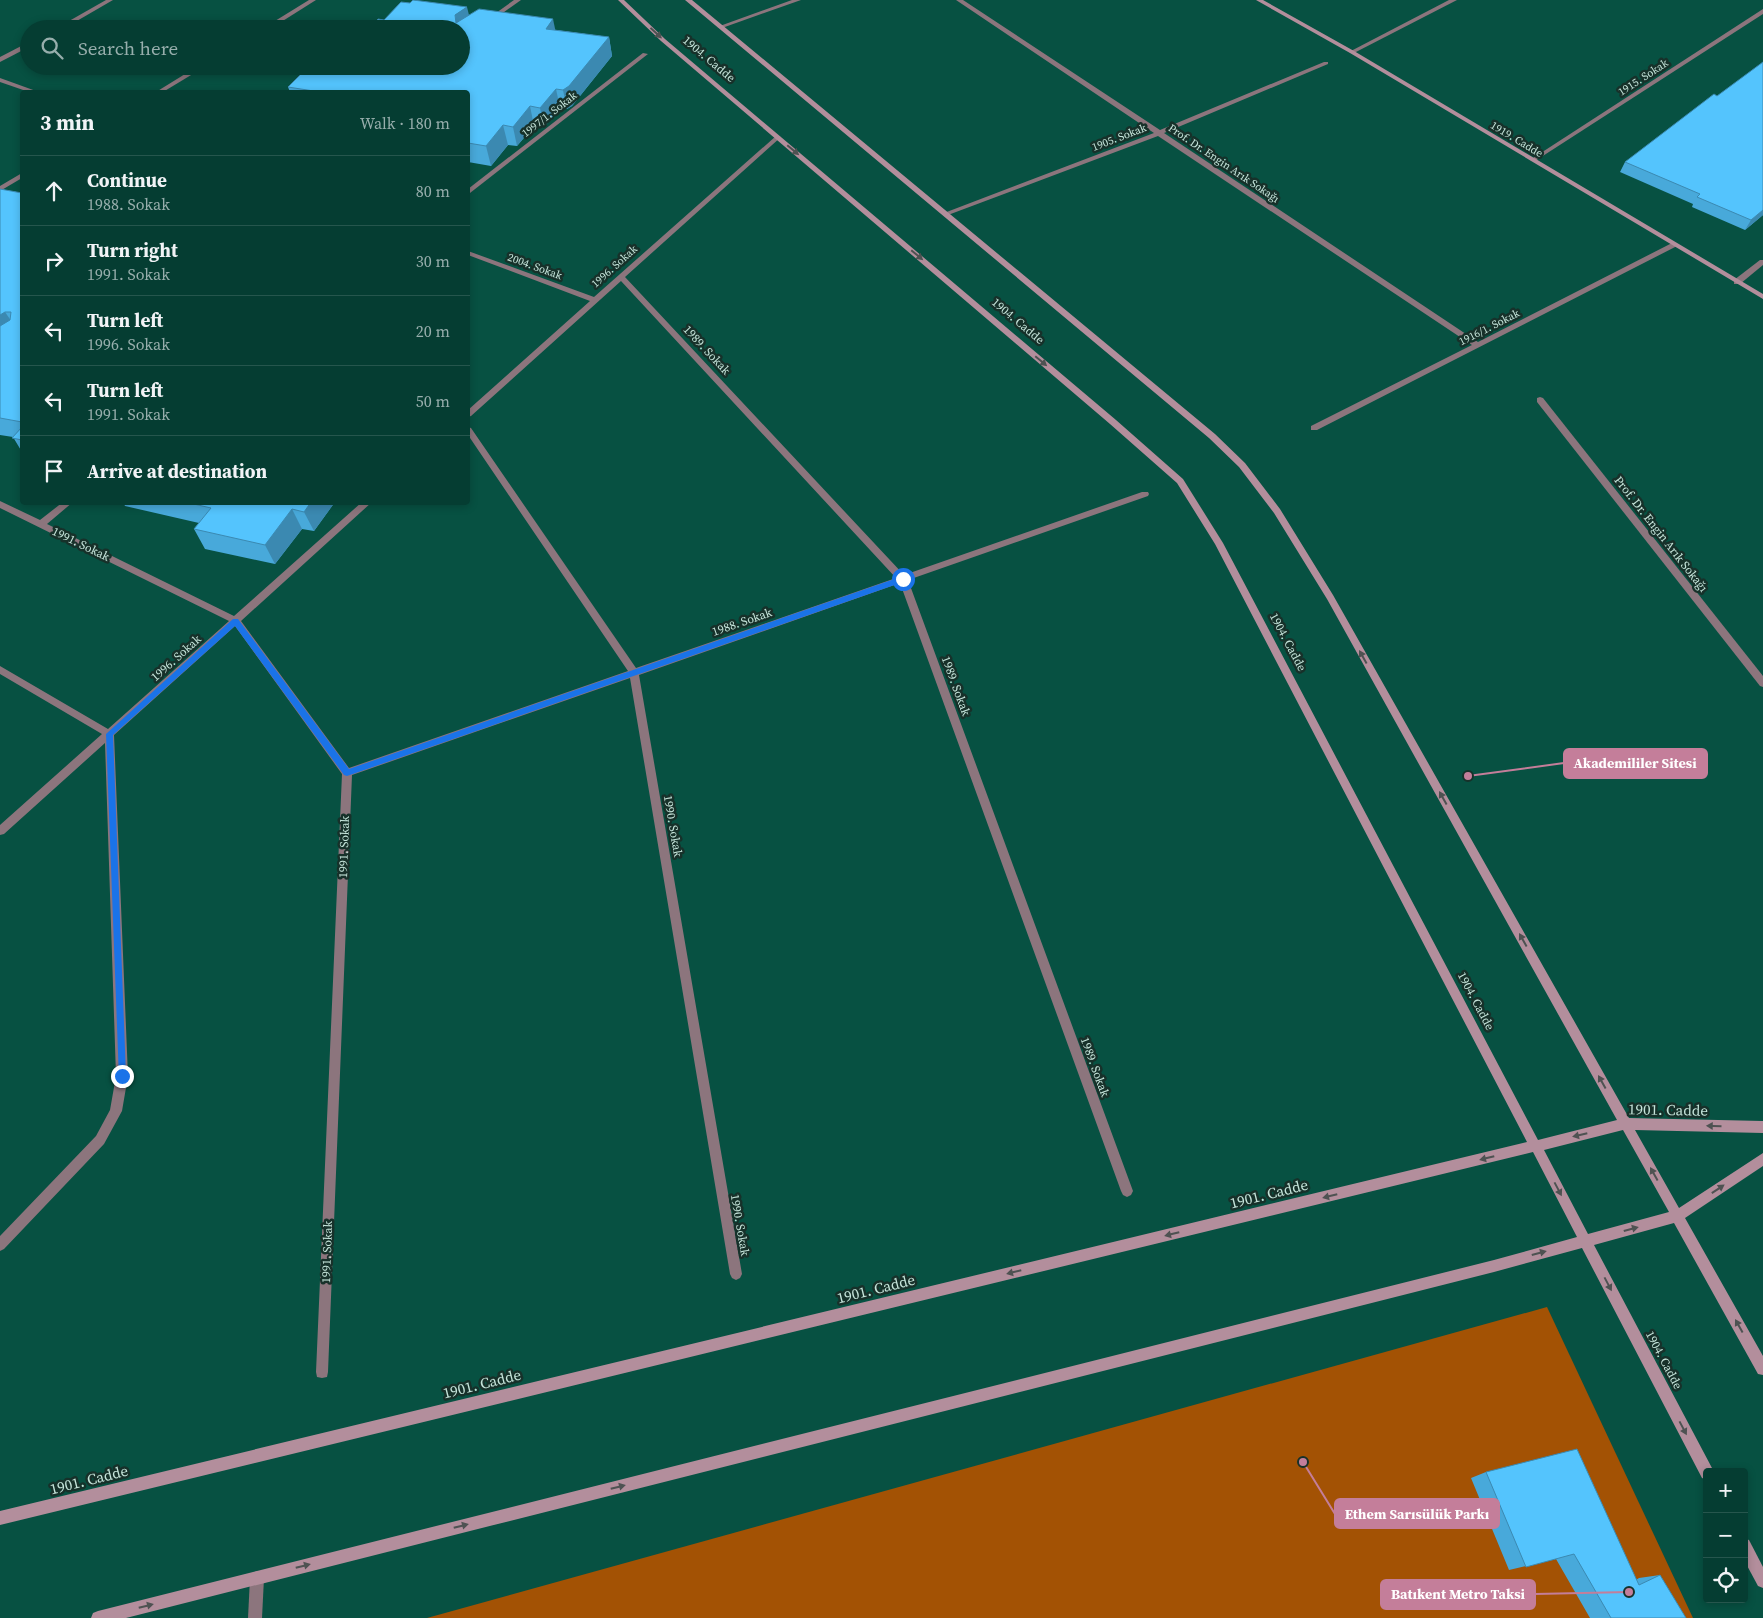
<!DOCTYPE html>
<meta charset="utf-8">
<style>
:root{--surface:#053d32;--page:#13483e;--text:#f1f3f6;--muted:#97aeac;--line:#26564d}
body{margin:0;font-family:"Source Serif 4",serif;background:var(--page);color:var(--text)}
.controls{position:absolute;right:15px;bottom:15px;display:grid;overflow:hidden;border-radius:5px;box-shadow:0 2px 8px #0003}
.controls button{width:45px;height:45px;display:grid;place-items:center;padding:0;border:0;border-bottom:1px solid var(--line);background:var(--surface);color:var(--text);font:25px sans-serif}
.stop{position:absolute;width:15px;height:15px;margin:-11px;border:4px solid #1a73e8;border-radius:50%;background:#fff}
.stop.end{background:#1a73e8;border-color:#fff;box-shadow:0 1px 5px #0008}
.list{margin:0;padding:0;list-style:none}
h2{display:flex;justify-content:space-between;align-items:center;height:65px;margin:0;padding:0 20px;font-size:21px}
h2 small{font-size:16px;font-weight:400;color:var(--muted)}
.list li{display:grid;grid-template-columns:32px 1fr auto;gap:15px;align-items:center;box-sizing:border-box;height:70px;padding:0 20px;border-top:1px solid var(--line)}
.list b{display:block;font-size:19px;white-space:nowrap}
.list p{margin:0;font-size:16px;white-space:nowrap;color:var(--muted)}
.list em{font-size:16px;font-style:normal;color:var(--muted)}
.icon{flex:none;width:28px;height:28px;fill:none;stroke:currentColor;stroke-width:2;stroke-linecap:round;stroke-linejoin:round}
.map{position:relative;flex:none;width:1763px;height:1618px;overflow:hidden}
.search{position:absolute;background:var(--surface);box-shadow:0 2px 8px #0003;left:20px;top:20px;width:450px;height:55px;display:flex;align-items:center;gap:12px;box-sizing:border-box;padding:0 18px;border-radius:28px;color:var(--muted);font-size:19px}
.panel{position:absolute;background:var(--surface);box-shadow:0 2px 8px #0003;left:20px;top:90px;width:450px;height:415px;border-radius:5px}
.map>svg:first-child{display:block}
</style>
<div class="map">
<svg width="1763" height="1618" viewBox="0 0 1763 1618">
<rect width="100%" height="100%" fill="#075142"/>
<polygon fill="#a35204" points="1547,1307 1693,1618 427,1618"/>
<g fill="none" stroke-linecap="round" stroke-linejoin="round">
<g fill="#8c757d" fill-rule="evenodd">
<polygon points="106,0 113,0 63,29 55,29"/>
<polygon points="309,0 316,0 270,29 262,29"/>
<polygon points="514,0 521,0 493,20 489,20 489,18"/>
<polygon points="792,0 801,0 722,28 717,27"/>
<polygon points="956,0 963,0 1160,130 1324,62 1328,62 1328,64 1164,133 1478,342 1672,243 1679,245 1317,430 1311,430 1311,426 1472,345 1158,136 948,215 944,215 944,213 1154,133"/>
<polygon points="1449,0 1457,0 1354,53 1349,52"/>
<polygon points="1763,9 1763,14 1535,161 1530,160"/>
<polygon points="29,42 29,47 0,62 0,57"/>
<polygon points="643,53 648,54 470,193 468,194 468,189"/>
<polygon points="198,66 206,66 163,92 156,92"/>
<polygon points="0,78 36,91 37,92 29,92 0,82"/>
<polygon points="776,136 781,137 625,277 904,575 1142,492 1148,492 1149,494 1148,496 908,580 1133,1191 1131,1195 1127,1197 1123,1195 1121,1191 900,583 639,675 742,1274 740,1278 736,1280 732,1278 730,1274 630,678 352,775 328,1372 327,1377 322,1378 317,1377 316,1372 342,774 235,626 114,735 128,1076 122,1111 104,1144 4,1249 0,1251 0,1236 96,1136 110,1110 116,1076 105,743 4,834 0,835 0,825 102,734 0,674 0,666 108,729 229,621 0,508 0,501 40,520 63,502 73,502 47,524 234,616 362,502 372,502 241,621 349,768 628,671 468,435 468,427 471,428 636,668 896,578 621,281 471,416 468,417 468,410 590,301 468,255 468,251 594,297"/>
<polygon points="22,173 22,178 0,191 0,186"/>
<polygon points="1760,260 1763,260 1763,265 1740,284 1734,284 1734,280"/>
<polygon points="1540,397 1543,398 1763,676 1763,687 1760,686 1537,402 1537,398"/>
<polygon points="257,1571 262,1573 264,1578 262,1618 248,1618 250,1578 252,1573"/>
</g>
<g fill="#b38e9c" fill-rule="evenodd">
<path d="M618,0H624L665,39L1116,420L1183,479L1223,543L1538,1140L1617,1120L1327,599L1274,513L1239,467L1209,438L685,0H692L1215,434L1245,463L1280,509L1333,595L1629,1118L1763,1121V1133L1635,1130L1679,1208L1763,1153V1166L1685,1218L1763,1356V1375L1758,1374L1674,1223L1594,1245L1712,1468L1713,1472H1707V1480L1702,1478L1582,1248L1494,1272L126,1618H91L93,1613L98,1611L1494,1260L1577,1237L1533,1152L0,1525V1511L1527,1142L1215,544L1177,483L1110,424L661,41ZM1623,1130L1669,1212L1588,1234L1544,1150Z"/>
<polygon points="1256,0 1263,0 1354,51 1763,294 1763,299 1350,53"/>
<polygon points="1744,1538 1749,1540 1763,1567 1763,1588 1758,1586 1744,1560"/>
</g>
</g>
<g fill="#48a9da">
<polygon points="469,15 556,30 609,37 612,56 572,106 567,109 560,108 544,127 534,126 517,146 508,145 491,166 468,162 468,92 290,92 288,87 461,66 384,20"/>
<polygon points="1717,96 1763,215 1745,230 1692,207 1693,204 1620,172 1625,162"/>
<polygon points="0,189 22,193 22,452 13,437 0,435"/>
<polygon points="123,502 335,502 314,531 302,529 275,564 205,549 194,529 199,523 125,506"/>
<polygon points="1486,1472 1636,1580 1639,1578 1660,1575 1686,1618 1590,1618 1556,1559 1509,1570 1471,1478"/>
</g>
<g fill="#3b89b1">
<polygon points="467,7 472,27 456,23 455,15"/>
<polygon points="553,19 557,38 546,29"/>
<polygon points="609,37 612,56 572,106 567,109 563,90"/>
<polygon points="378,66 412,66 378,90 371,74 372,71"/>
<polygon points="556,89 560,108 544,127 540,108"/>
<polygon points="530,106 534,126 517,146 513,127"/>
<polygon points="503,125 508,145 491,166 486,146"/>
<polygon points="1763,210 1763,215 1745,230 1751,220"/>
<polygon points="5,312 18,331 0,344 0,315"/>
<polygon points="311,502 335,502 314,531 304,512"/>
<polygon points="292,509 302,529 275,564 265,545"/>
</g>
<g fill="#54c4fd" stroke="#3b89b1">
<polygon points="413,0 467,7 455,15 456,23 479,9 553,19 546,29 609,37 569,86 563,90 556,89 540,108 530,106 513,127 503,125 486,146 468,143 468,92 320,92 288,87 309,66 378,66 372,71 371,74 380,74 391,66 461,66 461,29 369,29 378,19 384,20 401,2 410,3"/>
<polygon points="1763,62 1763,210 1751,220 1697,197 1700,194 1625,162 1714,94 1717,96"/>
<polygon points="0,189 22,193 22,422 0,418 0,326 10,320 11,312 5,312 0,315"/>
<polygon points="22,427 22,440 12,438"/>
<polygon points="185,502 311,502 304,512 292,509 265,545 194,529 211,508"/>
<polygon points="1577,1449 1639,1585 1660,1575 1686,1618 1611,1618 1574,1554 1526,1567 1486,1472"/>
</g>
<defs><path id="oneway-solid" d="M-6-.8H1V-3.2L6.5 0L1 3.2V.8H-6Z" transform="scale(1.25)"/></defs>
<g fill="#4e5252">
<use href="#oneway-solid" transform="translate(656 33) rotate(43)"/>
<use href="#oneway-solid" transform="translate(793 150) rotate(40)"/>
<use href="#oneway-solid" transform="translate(917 255) rotate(40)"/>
<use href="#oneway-solid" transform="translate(1041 361) rotate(40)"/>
<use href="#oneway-solid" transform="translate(1363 657) rotate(-119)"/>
<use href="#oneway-solid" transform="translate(1443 798) rotate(-119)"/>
<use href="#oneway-solid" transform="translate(1523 940) rotate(-119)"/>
<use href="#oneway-solid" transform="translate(1602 1082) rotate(-119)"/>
<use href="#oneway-solid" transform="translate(1714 1126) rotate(-179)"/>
<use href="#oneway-solid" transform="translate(1580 1135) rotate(167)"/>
<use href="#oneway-solid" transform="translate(1487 1158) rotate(166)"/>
<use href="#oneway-solid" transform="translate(1654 1174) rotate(-119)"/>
<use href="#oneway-solid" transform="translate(1558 1189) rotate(62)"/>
<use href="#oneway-solid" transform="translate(1718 1189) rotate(-34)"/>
<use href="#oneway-solid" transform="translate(1330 1196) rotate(166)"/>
<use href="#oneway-solid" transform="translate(1631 1229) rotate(-15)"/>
<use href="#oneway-solid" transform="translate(1172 1234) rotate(166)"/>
<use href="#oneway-solid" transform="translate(1539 1253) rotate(-15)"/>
<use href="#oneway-solid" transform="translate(1014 1272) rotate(166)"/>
<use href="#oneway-solid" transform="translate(1608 1284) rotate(62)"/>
<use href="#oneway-solid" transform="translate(1739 1326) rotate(-119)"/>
<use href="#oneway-solid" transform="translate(1683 1428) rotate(62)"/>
<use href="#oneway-solid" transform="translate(618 1487) rotate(-14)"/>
<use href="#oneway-solid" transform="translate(461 1526) rotate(-14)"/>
<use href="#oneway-solid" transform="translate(303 1566) rotate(-14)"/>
<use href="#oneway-solid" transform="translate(146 1606) rotate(-14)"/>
</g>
<polygon fill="#1a73e8" points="903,576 907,579 906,581 347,776 344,775 235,626 113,735 126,1076 125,1079 119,1079 106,734 233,619 238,619 349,769"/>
<g text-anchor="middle" stroke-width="5" stroke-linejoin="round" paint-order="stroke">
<g font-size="11" fill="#c5e4da" stroke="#17312a">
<text transform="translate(1643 77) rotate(-33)" y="4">1915. Sokak</text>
<text transform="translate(549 114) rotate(-38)" y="4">1997/1. Sokak</text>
<text transform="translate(1119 137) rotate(-21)" y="4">1905. Sokak</text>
<text transform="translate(1517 139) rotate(31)" y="4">1919. Cadde</text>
<text transform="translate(1224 163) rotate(34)" y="4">Prof. Dr. Engin Arık Sokağı</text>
<text transform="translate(535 266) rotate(20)" y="4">2004. Sokak</text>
<text transform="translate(614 266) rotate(-42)" y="4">1996. Sokak</text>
<text transform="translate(1489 327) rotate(-27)" y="4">1916/1. Sokak</text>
</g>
<g font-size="12" fill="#c5e4da" stroke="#17312a">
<text transform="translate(709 59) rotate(40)" y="4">1904. Cadde</text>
<text transform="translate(1018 321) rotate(40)" y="4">1904. Cadde</text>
<text transform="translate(707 350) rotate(47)" y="4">1989. Sokak</text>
<text transform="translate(1661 534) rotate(52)" y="4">Prof. Dr. Engin Arık Sokağı</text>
<text transform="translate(81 544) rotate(26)" y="4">1991. Sokak</text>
<text transform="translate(742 622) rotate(-19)" y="4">1988. Sokak</text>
<text transform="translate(1288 642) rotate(62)" y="4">1904. Cadde</text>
<text transform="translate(176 658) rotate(-42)" y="4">1996. Sokak</text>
<text transform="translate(956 686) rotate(70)" y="4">1989. Sokak</text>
<text transform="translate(673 826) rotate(80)" y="4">1990. Sokak</text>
<text transform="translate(344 847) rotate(-88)" y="4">1991. Sokak</text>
<text transform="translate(1476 1001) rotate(62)" y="4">1904. Cadde</text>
<text transform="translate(1095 1067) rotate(70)" y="4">1989. Sokak</text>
<text transform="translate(740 1225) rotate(80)" y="4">1990. Sokak</text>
<text transform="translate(327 1252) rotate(-88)" y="4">1991. Sokak</text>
<text transform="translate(1664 1360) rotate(62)" y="4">1904. Cadde</text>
</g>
<g font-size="15" fill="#c5e4da" stroke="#17312a">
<text transform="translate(1668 1110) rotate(1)" y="5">1901. Cadde</text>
<text transform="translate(1269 1194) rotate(-14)" y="5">1901. Cadde</text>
<text transform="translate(876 1289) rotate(-14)" y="5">1901. Cadde</text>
<text transform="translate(482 1384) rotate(-14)" y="5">1901. Cadde</text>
<text transform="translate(89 1480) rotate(-14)" y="5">1901. Cadde</text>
</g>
</g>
<path fill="none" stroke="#c47e9a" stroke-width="2" d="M1468 776L1564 763M1303 1462L1335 1514M1629 1592L1535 1594"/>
<g fill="#c47e9a" stroke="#17312a" stroke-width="2">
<circle cx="1468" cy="776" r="5"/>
<circle cx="1303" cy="1462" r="5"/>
<circle cx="1629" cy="1592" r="5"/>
</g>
<g fill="#c47e9a" stroke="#c47e9a" stroke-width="2">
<rect x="1564" y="749" width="143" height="29" rx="5"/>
<rect x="1335" y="1499" width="164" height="29" rx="5"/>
<rect x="1381" y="1580" width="154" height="29" rx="5"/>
</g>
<g font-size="14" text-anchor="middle" font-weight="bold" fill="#fff">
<text x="1635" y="768">Akademililer Sitesi</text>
<text x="1417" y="1519">Ethem Sarısülük Parkı</text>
<text x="1458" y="1599">Batıkent Metro Taksi</text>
</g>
</svg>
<div class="controls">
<button>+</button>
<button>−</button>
<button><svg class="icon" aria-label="locate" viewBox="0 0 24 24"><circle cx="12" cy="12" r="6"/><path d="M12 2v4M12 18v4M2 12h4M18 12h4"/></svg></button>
</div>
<div class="stop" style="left:903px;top:579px"></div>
<div class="stop end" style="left:122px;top:1076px"></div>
<div class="search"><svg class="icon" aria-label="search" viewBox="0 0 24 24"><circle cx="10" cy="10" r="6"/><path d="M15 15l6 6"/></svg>Search here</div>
<section class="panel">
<h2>3 min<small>Walk · 180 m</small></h2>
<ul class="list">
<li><svg class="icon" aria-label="ahead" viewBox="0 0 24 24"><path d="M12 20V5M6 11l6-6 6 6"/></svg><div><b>Continue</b><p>1988. Sokak</p></div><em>80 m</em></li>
<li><svg class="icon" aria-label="right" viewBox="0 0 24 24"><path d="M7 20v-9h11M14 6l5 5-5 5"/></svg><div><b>Turn right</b><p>1991. Sokak</p></div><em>30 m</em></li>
<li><svg class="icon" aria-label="left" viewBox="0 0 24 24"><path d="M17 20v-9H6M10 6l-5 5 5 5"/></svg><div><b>Turn left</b><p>1996. Sokak</p></div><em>20 m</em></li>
<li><svg class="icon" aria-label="left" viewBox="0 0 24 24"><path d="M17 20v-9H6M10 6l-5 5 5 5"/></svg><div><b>Turn left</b><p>1991. Sokak</p></div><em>50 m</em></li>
<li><svg class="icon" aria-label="arrive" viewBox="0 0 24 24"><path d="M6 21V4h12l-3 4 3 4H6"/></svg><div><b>Arrive at destination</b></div></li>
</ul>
</section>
</div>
